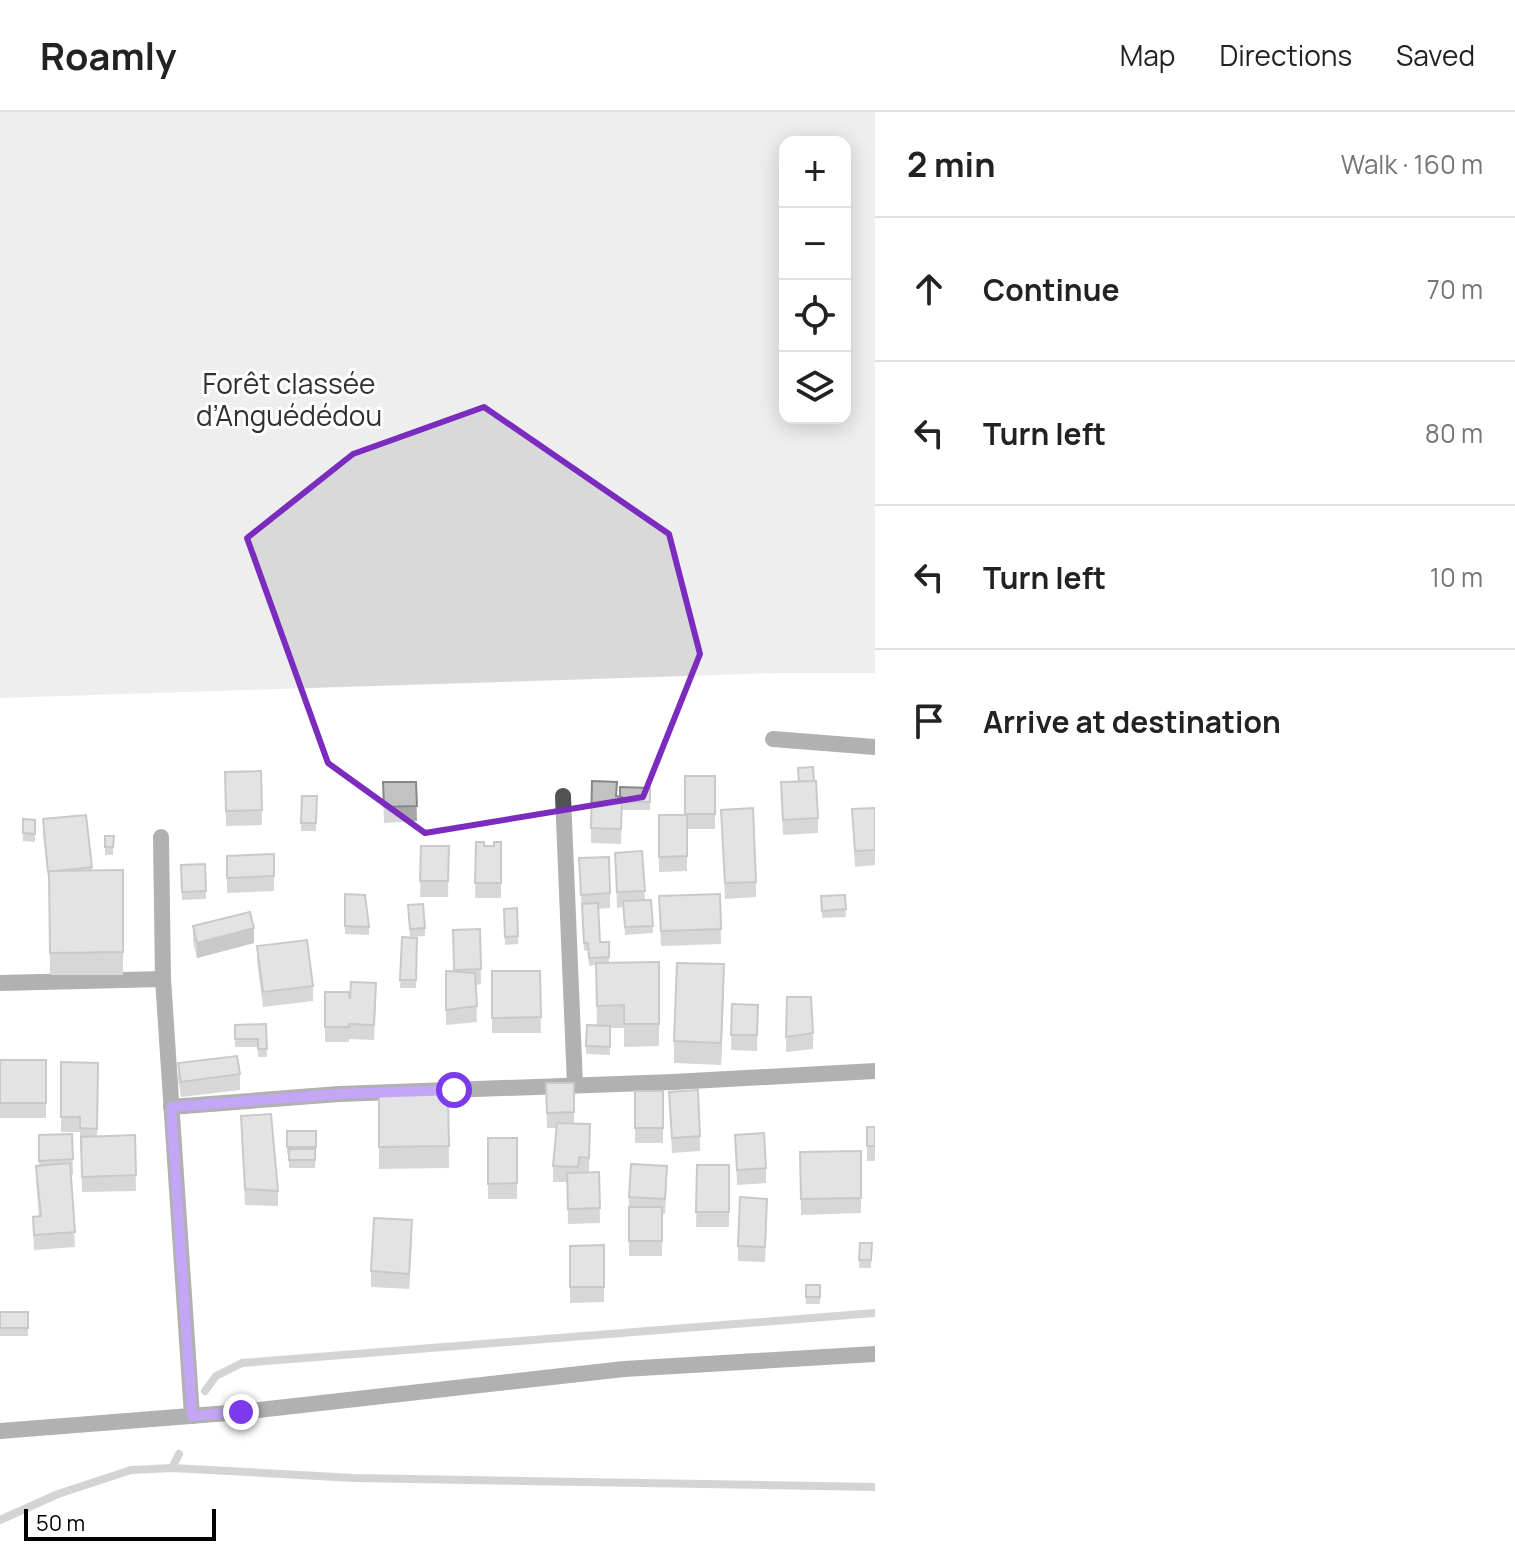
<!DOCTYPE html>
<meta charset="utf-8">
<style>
:root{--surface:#fff;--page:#f6f6f6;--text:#222;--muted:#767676;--line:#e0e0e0}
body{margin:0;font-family:Manrope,sans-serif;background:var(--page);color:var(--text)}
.controls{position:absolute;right:24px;top:24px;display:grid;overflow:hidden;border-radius:16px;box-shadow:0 4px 20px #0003}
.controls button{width:72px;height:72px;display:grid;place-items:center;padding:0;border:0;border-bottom:2px solid var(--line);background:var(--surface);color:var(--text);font:40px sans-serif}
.scale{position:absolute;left:24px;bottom:20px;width:192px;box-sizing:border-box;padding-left:8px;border:4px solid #000;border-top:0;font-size:22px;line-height:28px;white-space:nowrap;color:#000;-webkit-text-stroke:6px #fff;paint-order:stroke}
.stop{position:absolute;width:24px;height:24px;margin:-18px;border:6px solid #7c3aed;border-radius:50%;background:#fff}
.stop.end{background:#7c3aed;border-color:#fff;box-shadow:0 2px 8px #0008}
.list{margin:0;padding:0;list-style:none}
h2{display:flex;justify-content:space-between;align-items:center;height:104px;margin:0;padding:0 32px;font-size:34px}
h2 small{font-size:26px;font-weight:400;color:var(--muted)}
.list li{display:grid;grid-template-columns:52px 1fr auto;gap:24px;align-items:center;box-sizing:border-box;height:144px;padding:0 32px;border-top:2px solid var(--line)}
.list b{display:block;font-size:30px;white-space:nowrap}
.list em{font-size:26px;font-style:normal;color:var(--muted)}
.icon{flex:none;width:44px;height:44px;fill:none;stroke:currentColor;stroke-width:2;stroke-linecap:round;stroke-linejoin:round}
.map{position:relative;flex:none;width:875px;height:1449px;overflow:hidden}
header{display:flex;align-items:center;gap:48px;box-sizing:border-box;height:112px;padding:0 40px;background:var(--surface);border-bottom:2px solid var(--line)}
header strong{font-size:38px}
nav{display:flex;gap:44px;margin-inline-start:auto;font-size:28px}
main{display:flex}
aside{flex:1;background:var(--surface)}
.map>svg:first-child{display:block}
</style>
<header>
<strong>Roamly</strong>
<nav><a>Map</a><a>Directions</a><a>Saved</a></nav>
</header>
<main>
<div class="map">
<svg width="875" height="1449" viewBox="0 0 875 1449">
<rect width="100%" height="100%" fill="#fff"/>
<path fill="#d9d9d9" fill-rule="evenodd" d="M0,0H875V561H779L0,586ZM785,30H845V306H785Z"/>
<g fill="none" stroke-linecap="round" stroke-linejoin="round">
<g stroke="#a0a0a0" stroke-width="8">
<polyline points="205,1279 216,1264 242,1251 875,1201"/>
<polyline points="172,1356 179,1342"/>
<polyline points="0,1408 58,1382 131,1358 172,1356 354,1366 875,1375"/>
</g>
<g stroke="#525252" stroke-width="16">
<polyline points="773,627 875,635"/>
<polyline points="563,684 575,973"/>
<polyline points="161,725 163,867 192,1304"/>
<polyline points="0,871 163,867"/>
<polyline points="171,995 339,982 673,970 875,959"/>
<polyline points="0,1319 241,1300"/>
</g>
<polyline stroke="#525252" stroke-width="16" points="241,1300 624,1257 875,1242"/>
</g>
<g fill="#a7a7a7">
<polygon points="261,659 262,713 226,714 225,660"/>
<polygon points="715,664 715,717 687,717 687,759 659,760 659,703 685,703"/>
<polygon points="814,669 818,706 818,721 783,723 781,670"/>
<polygon points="383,670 416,670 417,709 384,711"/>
<polygon points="650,676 650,698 622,698 621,732 591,731 591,716 617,684 620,685"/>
<polygon points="302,684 317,684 316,719 301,719"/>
<polygon points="875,696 875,753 855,755 852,697"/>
<polygon points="721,698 756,770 756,785 725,787"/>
<polygon points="86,703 92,758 123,758 123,863 50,863 49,775 43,722 43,707"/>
<polygon points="23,707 35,708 35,730 23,729"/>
<polygon points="105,724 114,724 113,743 105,743"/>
<polygon points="476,730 484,734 494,734 501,730 501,786 475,786"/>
<polygon points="421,734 449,734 448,785 420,785"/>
<polygon points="642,739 645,788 651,788 653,821 625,823 623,795 617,796 615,741"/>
<polygon points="274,742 274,779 227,781 227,744"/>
<polygon points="579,746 610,781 610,796 598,797 600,830 609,830 609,851 659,850 659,934 624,935 624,916 610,916 610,943 586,942 587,913 597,913 596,853 589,854 588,838 584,839"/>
<polygon points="205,752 206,787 182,788 181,753"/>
<polygon points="345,782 369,815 369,823 345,822"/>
<polygon points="720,782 721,832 661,834 659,784"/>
<polygon points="845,783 846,805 822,806 821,784"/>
<polygon points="517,796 518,832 505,833 504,797"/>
<polygon points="408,801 425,816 425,824 410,825"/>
<polygon points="193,814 254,831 197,846 193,829"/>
<polygon points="480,817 481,872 476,873 477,910 446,913 446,859 454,860 453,818"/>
<polygon points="402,825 417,826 416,876 400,876"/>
<polygon points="257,834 313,874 313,889 263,895 257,849"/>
<polygon points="492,859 540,859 541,921 492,921"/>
<polygon points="724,875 721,953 674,951 674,929"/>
<polygon points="325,880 350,887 376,886 374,928 349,927 349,930 325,930"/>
<polygon points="787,885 813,921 813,937 786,940"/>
<polygon points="732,892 758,893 757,939 731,938"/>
<polygon points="266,912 267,945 258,945 258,935 235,935 235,913"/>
<rect x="0" y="948" width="46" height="58"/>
<polygon points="61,950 98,951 97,1024 135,1023 136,1079 82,1080 80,1020 61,1020"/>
<polygon points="178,951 240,962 240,978 181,985 178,967"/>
<polygon points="546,971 574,971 574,1011 590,1012 589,1060 599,1060 600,1111 568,1112 567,1070 553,1070 553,1054 557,1016 547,1016"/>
<rect x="635" y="979" width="28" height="52"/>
<polygon points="669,980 700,1024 700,1039 672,1041"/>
<polygon points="448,981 449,1056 379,1057 379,982"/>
<polygon points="241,1004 278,1079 278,1094 245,1093"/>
<rect x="867" y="1015" width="8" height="34"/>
<polygon points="287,1019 316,1019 316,1042 315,1042 315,1056 289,1056 289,1042 287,1042"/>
<polygon points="72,1022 73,1063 71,1063 75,1135 34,1138 33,1105 39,1104 36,1069 36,1054 39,1054 39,1023"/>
<polygon points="735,1023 766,1056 766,1071 737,1073"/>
<rect x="488" y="1026" width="29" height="61"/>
<polygon points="861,1039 861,1101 801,1103 800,1040"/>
<polygon points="697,1053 729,1053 729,1115 696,1115"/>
<polygon points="667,1069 665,1102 662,1102 662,1144 629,1144 629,1085"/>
<polygon points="767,1102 765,1150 738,1149 738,1134"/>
<polygon points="412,1123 409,1177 371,1175 371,1159"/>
<polygon points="860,1131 872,1131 871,1156 859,1156"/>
<polygon points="604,1133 604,1190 570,1191 570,1134"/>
<rect x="806" y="1173" width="14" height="19"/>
<rect x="0" y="1200" width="28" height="24"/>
</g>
<g fill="#888">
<polygon points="254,816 254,831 197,846 197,831"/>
<polygon points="724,852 724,875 721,953 721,931"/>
<polygon points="412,1108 412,1123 409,1177 409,1162"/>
</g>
<g fill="#c2c2c2" stroke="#888" stroke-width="2">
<polygon points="813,655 814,669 799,670 798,656"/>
<polygon points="261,659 262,698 226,699 225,660"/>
<rect x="685" y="664" width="30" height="38"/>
<polygon points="592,669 617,670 616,684 622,685 621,717 591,716"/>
<polygon points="816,669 818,706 783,708 781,670"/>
<polygon points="383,670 416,670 417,694 384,695"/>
<polygon points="620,675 650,676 650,690 622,690 622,685 620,685"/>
<polygon points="302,684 317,684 316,711 301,711"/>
<polygon points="753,696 756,770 725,771 721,698"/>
<polygon points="875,696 875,738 855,739 852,697"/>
<polygon points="86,703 92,755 48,760 43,707"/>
<polygon points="659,703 687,703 687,744 659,745"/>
<polygon points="23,707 35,708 35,722 23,721"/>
<polygon points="105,724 114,724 113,735 105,735"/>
<polygon points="476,730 484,730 484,734 494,734 494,730 501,730 501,771 475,771"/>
<polygon points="421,734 449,734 448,769 420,769"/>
<polygon points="642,739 645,779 617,780 615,741"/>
<polygon points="274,742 274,764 227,766 227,744"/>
<polygon points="609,745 610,781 581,783 579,746"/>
<polygon points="205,752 206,779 182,780 181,753"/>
<polygon points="123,758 123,840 50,841 49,759"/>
<polygon points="345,782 365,783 369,815 345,814"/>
<polygon points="720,782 721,817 661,819 659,784"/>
<polygon points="845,783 846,797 822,799 821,784"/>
<polygon points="651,788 653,814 625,815 623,789"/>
<polygon points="598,791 600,830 609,830 609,845 589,846 588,831 584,831 582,792"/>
<polygon points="423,792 425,816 410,817 408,793"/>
<polygon points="517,796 518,824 505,825 504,797"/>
<polygon points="250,800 254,816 197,831 193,814"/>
<polygon points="480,817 481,857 454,858 453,818"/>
<polygon points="402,825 417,826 416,868 400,868"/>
<polygon points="307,828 313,874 263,880 257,834"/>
<polygon points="659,850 659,912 624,912 624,893 597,894 596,851"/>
<polygon points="677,851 724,852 721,931 674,929"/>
<polygon points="446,859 475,861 477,894 446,898"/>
<polygon points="492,859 540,859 541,905 492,906"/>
<polygon points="351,870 376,871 374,913 349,912 349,915 325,915 325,880 349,880 350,887"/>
<polygon points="787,885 811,885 813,921 786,925"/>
<polygon points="732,892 758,893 757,923 731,923"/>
<polygon points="266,912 267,937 258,937 258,927 235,927 235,913"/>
<polygon points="587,913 610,914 610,935 586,934"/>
<polygon points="237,944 240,962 181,970 178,951"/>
<rect x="0" y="948" width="46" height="43"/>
<polygon points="61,950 98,951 97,1017 80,1016 80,1005 61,1005"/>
<polygon points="546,971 574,971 574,1000 547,1001"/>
<polygon points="698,978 700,1024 672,1026 669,980"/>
<rect x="635" y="979" width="28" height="37"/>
<polygon points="448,981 449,1034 379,1035 379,982"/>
<polygon points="271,1002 278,1079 245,1077 241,1004"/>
<polygon points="557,1011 590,1012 589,1046 579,1045 578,1055 553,1054"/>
<rect x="867" y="1015" width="8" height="19"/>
<rect x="287" y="1019" width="29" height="16"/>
<polygon points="764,1021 766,1056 737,1058 735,1023"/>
<polygon points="72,1022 73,1047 39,1049 39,1023"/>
<polygon points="135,1023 136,1063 82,1065 81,1025"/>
<polygon points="488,1026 517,1026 517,1071 488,1072"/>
<rect x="289" y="1037" width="26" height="11"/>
<polygon points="861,1039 861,1086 801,1087 800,1040"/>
<polygon points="70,1051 75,1120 34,1123 33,1105 41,1104 36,1054"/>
<polygon points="631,1052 667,1054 665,1087 629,1085"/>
<polygon points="697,1053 729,1053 729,1100 696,1100"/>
<polygon points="599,1060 600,1096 568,1097 567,1061"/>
<polygon points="740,1085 767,1087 765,1135 738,1134"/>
<rect x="629" y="1095" width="33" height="34"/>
<polygon points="374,1106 412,1108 409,1162 371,1159"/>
<polygon points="860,1131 872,1131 871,1148 859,1148"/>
<polygon points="604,1133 604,1175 570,1175 570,1134"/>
<rect x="806" y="1173" width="14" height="12"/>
<rect x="0" y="1200" width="28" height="16"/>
</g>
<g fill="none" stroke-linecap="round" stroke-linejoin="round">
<polyline stroke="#7c3aed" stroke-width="10" points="241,1300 192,1304 171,995 339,982 454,978"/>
</g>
<path d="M0 0H875V1449H0ZM484,295L669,422L700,542L643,685L425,721L328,651L247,426L353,342Z" fill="#fff" fill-opacity=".55" fill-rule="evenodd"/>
<path fill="none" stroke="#7b2cbf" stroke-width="6" stroke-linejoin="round" d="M484,295L669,422L700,542L643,685L425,721L328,651L247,426L353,342Z"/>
<g text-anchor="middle" stroke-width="6" stroke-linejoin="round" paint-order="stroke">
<g font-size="28" fill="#303030" stroke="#fff">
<text x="289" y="282">Forêt classée<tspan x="289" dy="32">d’Anguédédou</tspan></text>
</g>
</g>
</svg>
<div class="controls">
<button>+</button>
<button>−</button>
<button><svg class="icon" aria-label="locate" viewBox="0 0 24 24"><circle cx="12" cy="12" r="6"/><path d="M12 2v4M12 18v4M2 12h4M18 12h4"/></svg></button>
<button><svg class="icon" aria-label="layers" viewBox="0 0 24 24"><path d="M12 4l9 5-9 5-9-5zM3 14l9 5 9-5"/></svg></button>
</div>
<div class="scale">50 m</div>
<div class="stop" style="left:454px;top:978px"></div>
<div class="stop end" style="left:241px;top:1300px"></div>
</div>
<aside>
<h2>2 min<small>Walk · 160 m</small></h2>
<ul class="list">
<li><svg class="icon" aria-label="ahead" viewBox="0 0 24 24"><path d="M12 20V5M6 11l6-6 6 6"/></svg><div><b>Continue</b></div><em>70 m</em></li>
<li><svg class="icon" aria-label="left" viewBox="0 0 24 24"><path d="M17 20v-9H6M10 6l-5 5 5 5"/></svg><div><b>Turn left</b></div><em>80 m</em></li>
<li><svg class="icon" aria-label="left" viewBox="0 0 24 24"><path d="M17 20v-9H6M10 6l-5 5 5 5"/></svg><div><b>Turn left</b></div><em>10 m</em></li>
<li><svg class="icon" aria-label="arrive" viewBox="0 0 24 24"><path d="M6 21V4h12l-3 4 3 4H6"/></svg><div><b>Arrive at destination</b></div></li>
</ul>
</aside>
</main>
